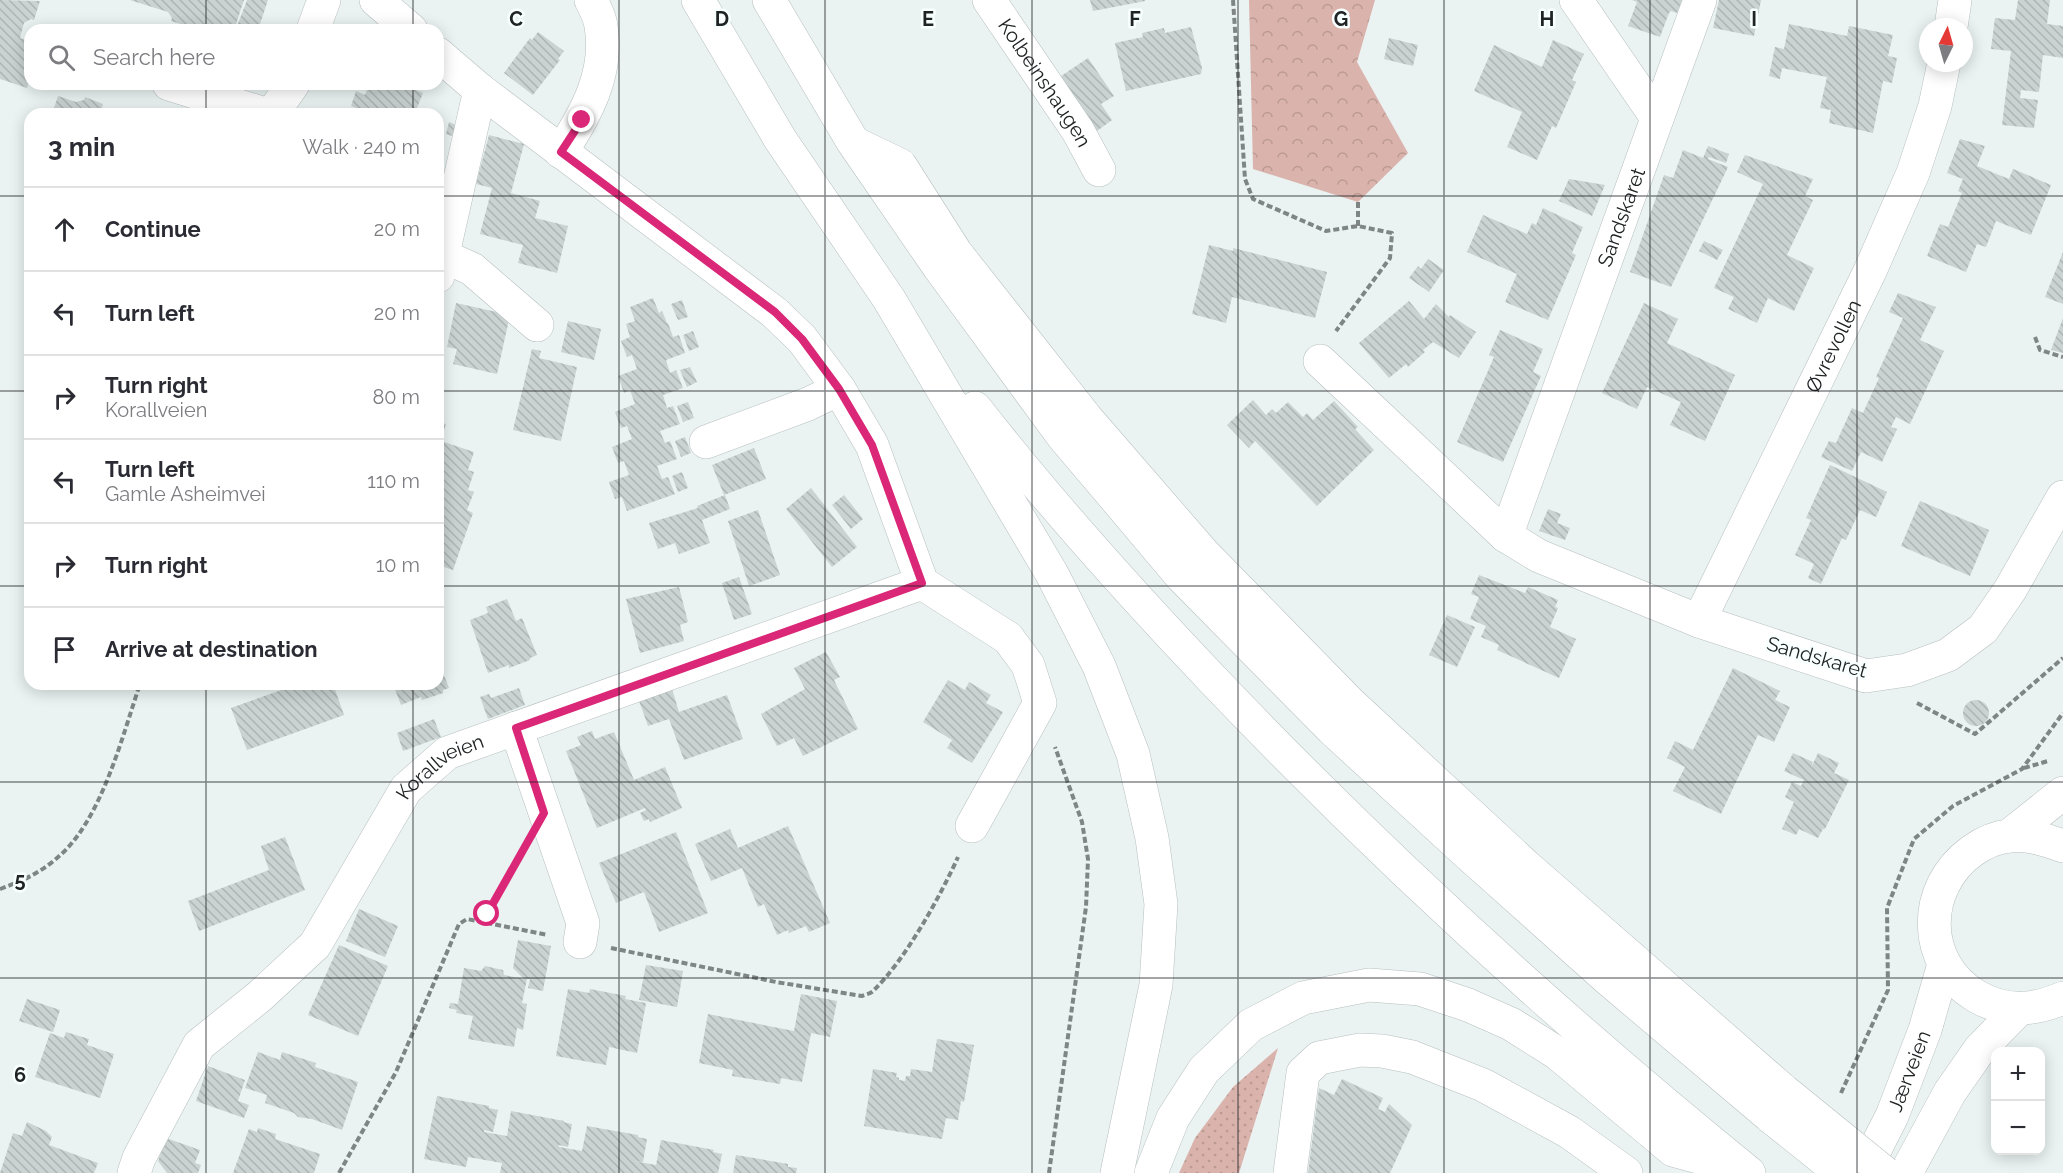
<!DOCTYPE html>
<meta charset="utf-8">
<style>
:root{--surface:#fff;--page:#f2f2f3;--text:#2b2b33;--muted:#7c7c81;--line:#e1e1e2}
body{margin:0;font-family:Raleway,sans-serif;background:var(--page);color:var(--text)}
.controls{position:absolute;right:18px;bottom:18px;display:grid;overflow:hidden;border-radius:12px;box-shadow:0 3px 15px #0003}
.controls button{width:54px;height:54px;display:grid;place-items:center;padding:0;border:0;border-bottom:2px solid var(--line);background:var(--surface);color:var(--text);font:30px sans-serif}
.compass{position:absolute;left:1919px;top:18px;width:54px;height:54px;border-radius:50%;background:var(--surface);box-shadow:0 3px 15px #0003;rotate:5deg}
.stop{position:absolute;width:18px;height:18px;margin:-14px;border:4px solid #db2777;border-radius:50%;background:#fff}
.stop.end{background:#db2777;border-color:#fff;box-shadow:0 2px 6px #0008}
.list{margin:0;padding:0;list-style:none}
h2{display:flex;justify-content:space-between;align-items:center;height:78px;margin:0;padding:0 24px;font-size:26px}
h2 small{font-size:20px;font-weight:400;color:var(--muted)}
.list li{display:grid;grid-template-columns:39px 1fr auto;gap:18px;align-items:center;box-sizing:border-box;height:84px;padding:0 24px;border-top:2px solid var(--line)}
.list b{display:block;font-size:22px;white-space:nowrap}
.list p{margin:0;font-size:20px;white-space:nowrap;color:var(--muted)}
.list em{font-size:20px;font-style:normal;color:var(--muted)}
.icon{flex:none;width:33px;height:33px;fill:none;stroke:currentColor;stroke-width:2;stroke-linecap:round;stroke-linejoin:round}
.map{position:relative;flex:none;width:2063px;height:1173px;overflow:hidden}
.search{position:absolute;background:var(--surface);box-shadow:0 3px 15px #0003;left:24px;top:24px;width:420px;height:66px;display:flex;align-items:center;gap:15px;box-sizing:border-box;padding:0 21px;border-radius:18px;color:var(--muted);font-size:22px}
.panel{position:absolute;background:var(--surface);box-shadow:0 3px 15px #0003;left:24px;top:108px;width:420px;height:582px;border-radius:18px}
.map>svg:first-child{display:block}
</style>
<div class="map">
<svg width="2063" height="1173" viewBox="0 0 2063 1173">
<defs>
<pattern id="grass-dots" width="8" height="8" patternUnits="userSpaceOnUse" patternTransform="scale(1.5)"><rect width="8" height="8" fill="#dab3ac"/><path d="M2 2h.1M6 6h.1" fill="none" stroke="#bb9a94" stroke-width="1.8" stroke-linecap="round"/></pattern>
<pattern id="park-crowns" width="20" height="18" patternUnits="userSpaceOnUse" patternTransform="scale(1.5)"><rect width="20" height="18" fill="#dab3ac"/><path d="M2 6a3 3 0 1 1 6 0M12 15a3 3 0 1 1 6 0" fill="none" stroke="#bb9a94"/></pattern>
<pattern id="building-back-hatch" width="6" height="6" patternUnits="userSpaceOnUse" patternTransform="scale(1.5)"><rect width="6" height="6" fill="#cad2d2"/><path d="M-1 5l2 2M0 0l6 6M5-1l2 2" fill="none" stroke="#adb4b4"/></pattern>
</defs>
<rect width="100%" height="100%" fill="#eaf2f2"/>
<polygon fill="url(#grass-dots)" points="1278,1048 1239,1173 1179,1173 1195,1138 1233,1087"/>
<polygon fill="url(#park-crowns)" points="1249,0 1375,0 1357,62 1408,153 1358,202 1253,169"/>
<g fill="url(#building-back-hatch)">
<polygon points="0,0 40,1 34,20 31,19 24,23 20,38 30,41 30,78 27,88 0,79"/>
<polygon points="130,0 244,0 234,30 203,30 190,26 190,27 171,21 172,18 168,12"/>
<polygon points="247,0 268,0 258,30 236,29"/>
<polygon points="1090,0 1145,0 1145,1 1093,11"/>
<polygon points="1632,0 1682,0 1677,13 1671,11 1669,13 1660,37 1628,26 1637,2"/>
<polygon points="1719,0 1761,0 1754,36 1713,28"/>
<polygon points="2018,0 2050,0 2047,24 2063,26 2063,58 2043,55 2039,92 2021,90 2020,98 2038,100 2034,128 2002,125 2011,51 1991,49 1995,18 2015,20"/>
<polygon points="1789,24 1847,36 1849,26 1893,35 1888,56 1897,58 1892,83 1883,81 1873,133 1829,123 1831,110 1820,108 1827,77 1782,68 1780,79 1769,76 1775,47 1784,49"/>
<polygon points="1191,27 1202,68 1201,74 1126,91 1115,43 1143,37 1142,33 1164,28 1165,33"/>
<polygon points="538,32 564,51 558,59 560,60 533,95 504,73 530,38 532,40"/>
<polygon points="1389,38 1418,45 1413,66 1384,59"/>
<polygon points="1553,40 1584,54 1572,80 1576,82 1556,128 1552,126 1537,160 1507,147 1522,112 1474,91 1494,45 1542,67"/>
<polygon points="1088,58 1114,96 1101,104 1112,120 1093,134 1058,78"/>
<polygon points="369,84 418,84 416,90 423,93 417,108 423,110 422,114 359,114 361,110 351,106 356,91 365,95"/>
<polygon points="58,96 76,102 84,100 85,97 103,104 101,111 108,114 52,114"/>
<polygon points="141,108 156,114 139,114"/>
<polygon points="449,122 456,125 452,136 446,134"/>
<polygon points="489,135 524,144 511,193 540,201 535,218 568,226 557,273 518,263 523,245 480,234 492,188 476,184"/>
<polygon points="1960,139 1985,146 1977,166 2009,179 2013,169 2051,185 2031,235 1996,221 1986,247 1977,244 1966,272 1927,256 1940,224 1948,227 1962,193 1958,191 1963,179 1947,173"/>
<polygon points="1708,146 1729,154 1726,163 1709,157 1708,159 1728,167 1671,287 1630,272 1664,175 1673,178 1683,150 1703,158"/>
<polygon points="1745,155 1813,179 1805,196 1813,200 1787,255 1814,268 1794,311 1768,298 1757,323 1728,309 1734,297 1714,288 1763,184 1737,172"/>
<polygon points="1569,179 1605,185 1592,216 1559,201"/>
<polygon points="1543,208 1583,227 1572,253 1576,255 1548,320 1505,302 1517,274 1467,252 1483,215 1527,234 1532,223 1536,225"/>
<polygon points="1704,241 1723,250 1717,260 1699,251"/>
<polygon points="1209,245 1233,251 1233,248 1327,272 1315,318 1232,297 1226,323 1192,314"/>
<polygon points="2063,252 2063,304 2045,297"/>
<polygon points="1428,259 1444,270 1429,292 1409,278 1418,266 1421,269"/>
<polygon points="1898,293 1936,307 1920,340 1944,351 1910,424 1896,417 1891,427 1897,429 1882,462 1861,452 1852,471 1821,457 1829,441 1836,443 1852,408 1863,413 1879,378 1876,377 1903,318 1889,312"/>
<polygon points="653,298 659,313 662,311 667,323 668,323 673,337 679,335 685,353 666,360 670,373 676,370 683,388 663,395 667,408 673,406 680,424 660,431 665,443 670,441 677,459 657,466 662,479 668,477 675,494 627,511 622,497 615,499 609,482 629,475 624,461 618,463 612,447 632,439 627,426 621,428 615,412 635,404 630,390 624,393 618,376 637,369 632,355 627,357 621,341 630,337 626,324 635,321 630,307"/>
<polygon points="682,300 688,317 678,320 671,304"/>
<polygon points="1409,301 1424,319 1436,304 1449,317 1450,315 1476,332 1459,358 1433,342 1423,350 1425,352 1409,366 1408,367 1406,364 1389,378 1359,343"/>
<polygon points="456,303 510,315 497,374 453,364 457,349 447,347"/>
<polygon points="1644,303 1678,319 1667,343 1735,375 1705,441 1670,425 1681,402 1647,387 1637,409 1602,393"/>
<polygon points="2063,318 2063,353 2051,350"/>
<polygon points="568,321 601,329 594,360 561,352"/>
<polygon points="1500,330 1543,349 1533,372 1541,376 1503,462 1457,442 1494,357 1489,355"/>
<polygon points="693,331 699,347 689,351 683,335"/>
<polygon points="532,349 541,351 539,358 577,367 561,441 513,430"/>
<polygon points="690,367 697,382 687,387 680,370"/>
<polygon points="1253,400 1266,415 1272,409 1276,413 1288,402 1303,417 1307,413 1313,420 1334,401 1358,427 1355,429 1374,450 1317,506 1255,441 1249,448 1227,425"/>
<polygon points="688,402 694,418 683,422 677,406"/>
<polygon points="438,417 443,419 442,423 446,424 442,436 438,434"/>
<polygon points="685,437 691,453 681,457 675,441"/>
<polygon points="438,440 474,452 468,470 474,472 468,490 474,492 467,510 473,513 453,570 438,565"/>
<polygon points="754,448 766,479 724,495 712,465"/>
<polygon points="1830,465 1887,492 1876,517 1860,510 1846,540 1842,538 1821,584 1808,578 1814,564 1795,555 1811,520 1806,518"/>
<polygon points="682,472 688,488 678,492 672,476"/>
<polygon points="811,488 857,547 832,567 786,509"/>
<polygon points="725,495 730,509 702,520 710,543 679,554 675,543 658,549 649,523 698,508 697,506"/>
<polygon points="844,495 863,519 851,529 832,505"/>
<polygon points="1920,501 1989,530 1970,576 1901,546"/>
<polygon points="1548,509 1561,514 1557,523 1570,528 1565,540 1539,531"/>
<polygon points="758,510 780,575 749,586 728,521"/>
<polygon points="1479,575 1525,593 1528,587 1558,600 1555,607 1558,608 1550,627 1576,639 1559,678 1497,650 1499,645 1481,637 1486,626 1470,619 1479,597 1471,594"/>
<polygon points="739,577 752,614 734,620 722,583"/>
<polygon points="679,587 688,622 680,625 684,641 640,653 626,599"/>
<polygon points="507,599 516,621 522,618 537,655 530,658 530,660 509,668 509,665 488,673 470,620 488,613 486,607"/>
<polygon points="1447,615 1475,627 1457,667 1429,655"/>
<polygon points="826,652 840,677 834,680 858,729 803,756 794,738 777,746 761,714 805,689 794,668"/>
<polygon points="438,660 449,688 443,690 443,693 422,700 421,697 401,705 393,684 438,684"/>
<polygon points="1733,668 1780,691 1775,700 1790,707 1774,742 1758,735 1721,814 1673,791 1685,767 1667,758 1675,741 1693,750"/>
<polygon points="948,680 965,690 969,682 991,695 986,703 1003,712 972,763 947,748 952,740 923,722"/>
<polygon points="298,684 333,684 344,715 247,750 231,708"/>
<polygon points="519,688 525,705 488,719 480,697 489,694 491,698"/>
<polygon points="672,689 679,712 727,695 743,739 684,760 669,719 648,726 639,701"/>
<circle cx="1976" cy="713" r="13"/>
<polygon points="434,719 441,737 403,751 397,733"/>
<polygon points="592,731 595,739 614,732 634,780 665,767 682,808 650,822 649,819 644,821 640,813 646,810 645,808 597,828 566,751 581,745 577,737"/>
<polygon points="1793,753 1813,762 1811,768 1818,753 1839,763 1834,773 1849,780 1825,829 1823,829 1818,838 1799,829 1796,835 1782,829 1794,802 1785,797 1792,782 1801,786 1804,780 1784,771"/>
<polygon points="788,826 830,923 809,932 806,926 789,933 788,930 777,935 764,904 758,907 742,868 711,881 695,844 730,829 738,848"/>
<polygon points="676,832 708,913 659,932 644,892 616,903 599,863"/>
<polygon points="285,837 305,890 199,931 188,901 269,870 261,846"/>
<polygon points="359,909 398,926 385,957 346,941"/>
<polygon points="518,940 551,946 543,991 528,988 530,979 527,979 522,1003 527,1004 523,1030 517,1028 514,1047 468,1039 473,1016 456,1013 457,1010 449,1008 450,1003 458,1004 464,968 481,971 485,966 503,970 504,975 524,979 513,968"/>
<polygon points="339,945 388,966 358,1036 308,1015"/>
<polygon points="646,965 683,971 677,1007 639,1000"/>
<polygon points="568,989 589,993 590,989 626,996 625,999 646,1003 637,1053 609,1047 606,1065 556,1056"/>
<polygon points="801,994 837,1001 830,1037 811,1033 802,1082 781,1078 780,1084 732,1076 733,1070 699,1063 708,1014 794,1031"/>
<polygon points="27,999 60,1010 53,1032 19,1021"/>
<polygon points="66,1032 89,1039 87,1045 114,1054 100,1098 35,1077 50,1033 64,1038"/>
<polygon points="937,1039 974,1045 964,1102 961,1101 958,1120 946,1118 942,1139 864,1126 873,1069 897,1073 896,1077 899,1078 899,1080 905,1081 906,1076 910,1076 911,1069 932,1072"/>
<polygon points="258,1052 280,1060 282,1052 316,1063 315,1067 358,1082 342,1130 312,1119 298,1117 294,1113 265,1103 267,1095 245,1088"/>
<polygon points="208,1066 245,1080 238,1101 249,1105 244,1118 196,1101"/>
<polygon points="1342,1079 1383,1098 1378,1109 1385,1112 1389,1104 1412,1125 1390,1173 1308,1173 1319,1088 1334,1095"/>
<polygon points="437,1096 489,1106 489,1108 498,1110 493,1132 484,1130 484,1132 507,1136 511,1111 564,1121 563,1122 572,1124 568,1147 559,1145 559,1147 582,1151 587,1126 638,1135 638,1137 647,1139 643,1162 634,1161 656,1165 661,1140 714,1150 713,1152 722,1154 718,1173 500,1173 502,1163 468,1157 466,1167 424,1159"/>
<polygon points="27,1122 46,1131 52,1137 49,1145 98,1163 94,1173 0,1173 13,1133 22,1136"/>
<polygon points="258,1128 276,1134 275,1139 320,1154 314,1173 233,1173 249,1129 257,1132"/>
<polygon points="166,1138 200,1150 195,1163 201,1165 198,1173 167,1173 158,1161"/>
<polygon points="736,1155 788,1164 788,1167 797,1168 796,1173 733,1173"/>
</g>
<g fill="none" stroke-linecap="round" stroke-linejoin="round">
<defs>
<g id="minor">
<polyline points="376,0 411,30"/>
<path id="s1" d="M989,0L1078,131L1099,170"/>
<polyline points="1576,0 1657,118"/>
<polyline points="1951,27 1955,0"/>
<polyline points="313,30 324,0"/>
<polyline points="438,54 480,90 775,313 802,339 839,389 872,445 922,583 1008,638 1028,665 1040,703 972,826"/>
<polyline points="169,84 265,114"/>
<polyline points="272,114 293,84"/>
<path d="M561,152C586,114 609,73 601,26C600,17 595,8 591,0"/>
<polyline points="443,256 472,269 537,325"/>
<polyline points="438,276 480,90"/>
<polyline points="1320,361 1506,536 1539,556 1699,621 1866,676 1907,670 1948,655 1983,629 2010,590 2063,497"/>
<polyline points="706,442 808,404 839,389"/>
<path id="s2" d="M1506,536L1700,0"/>
<path id="s3" d="M1699,621L1870,271L1913,173L1935,106L1944,63"/>
<polyline points="516,728 583,923 580,942"/>
<path id="s4" d="M134,1173L139,1158L199,1045L260,996L315,945L406,789L447,753L922,583"/>
<polyline points="1290,1173 1303,1073 1319,1058 1360,1050 1382,1051 1412,1057 1483,1085 1569,1132 1626,1173"/>
</g>
<g id="major">
<polyline points="2009,836 2063,793"/>
<path d="M2063,846C2046,840 2029,834 2010,836C1997,837 1983,843 1972,851C1921,888 1921,963 1976,996C2005,1013 2033,1011 2063,998"/>
<path id="s5" d="M1863,1173L1892,1116L1925,1030L1944,964"/>
<polyline points="1906,1173 1950,1092 1980,1049 2018,1010"/>
</g>
<g id="highway">
<polyline points="698,0 780,139 889,299 1052,574 1099,666 1133,754 1152,838 1161,904 1156,985 1117,1173"/>
<polyline points="769,0 853,142 939,267 1062,435 1182,577 1332,729 1467,853 1608,979 1771,1117"/>
<polyline points="856,144 900,165 956,253 1087,419 1204,554 1349,702 1527,867 1784,1091"/>
<path d="M975,408C1051,505 1133,596 1217,684C1383,858 1562,1021 1749,1173"/>
<polyline points="1151,1173 1173,1118 1204,1070 1251,1025 1303,998 1369,985 1420,989 1468,1005 1511,1024 1557,1053 1673,1150 1735,1167"/>
</g>
</defs>
<use href="#minor" stroke="#b7bfbf" stroke-width="34"/>
<use href="#major" stroke="#b7bfbf" stroke-width="34"/>
<use href="#highway" stroke="#b7bfbf" stroke-width="34"/>
<g stroke="#7f8585" stroke-width="4" stroke-dasharray="6 3" stroke-linecap="butt">
<polyline points="1233,0 1245,179 1253,199 1326,231 1358,226 1392,233 1390,258 1336,331"/>
<polyline points="1358,226 1358,202"/>
<polyline points="2035,337 2040,350 2063,357"/>
<polyline points="1917,703 1975,734 2063,658"/>
<polyline points="2024,768 2048,761"/>
<path d="M0,889C20,882 40,873 57,858C101,822 122,737 140,684"/>
<polyline points="485,923 487,914 522,853"/>
<path d="M611,948L776,982L862,996C866,994 871,994 874,990C905,960 940,897 958,857"/>
<polyline points="1841,1093 1888,990 1887,908 1914,839 1953,806 2022,769 2063,713"/>
<polyline points="339,1173 396,1072 459,924 467,919 548,935"/>
<polyline points="1049,1173 1086,907 1088,859 1082,822 1055,747"/>
</g>
<use href="#minor" stroke="#fff" stroke-width="33"/>
<use href="#major" stroke="#fff" stroke-width="33"/>
<use href="#highway" stroke="#fff" stroke-width="33"/>
<defs>
<g id="highway-bridge">
<polyline points="1784,1091 1885,1173"/>
<polyline points="1771,1117 1841,1173"/>
</g>
</defs>
<use href="#highway-bridge" stroke="#b7bfbf" stroke-width="34" stroke-linecap="butt"/>
<use href="#highway-bridge" stroke="#fff" stroke-width="33"/>
</g>
<g fill="none" stroke-linecap="round" stroke-linejoin="round">
<polyline stroke="#db2777" stroke-width="8" points="487,914 544,813 516,728 922,583 872,445 839,389 802,339 775,312 561,152 582,120"/>
</g>
<path fill="none" stroke="#202324" stroke-width="1.5" stroke-opacity="0.55" d="M206,0V30M413,0V30M619,0V1173M825,0V1173M1032,0V1173M1238,0V1173M1444,0V1173M1650,0V1173M1857,0V1173M206,84V114M413,84V114M0,196H30M438,196H2063M0,391H30M438,391H2063M0,586H30M438,586H2063M206,684V1173M413,684V1173M0,782H2063M0,978H2063"/>
<g text-anchor="middle" stroke-width="5" stroke-linejoin="round" paint-order="stroke">
<g font-size="20" fill="#202324" stroke="#f8ffff">
<text dy="7" stroke="none"><textPath href="#s1" startOffset="100">Kolbeinshaugen</textPath></text>
<text dy="7" stroke="none"><textPath href="#s2" startOffset="339">Sandskaret</textPath></text>
<text dy="7" stroke="none"><textPath href="#s3" startOffset="306">Øvrevollen</textPath></text>
<text transform="translate(1817 657) rotate(16)" y="7">Sandskaret</text>
<text dy="7" stroke="none"><textPath href="#s4" startOffset="519">Korallveien</textPath></text>
<text dy="7" stroke="none"><textPath href="#s5" startOffset="112">Jærveien</textPath></text>
</g>
</g>
<g font-size="20" text-anchor="middle" font-weight="bold" fill="#202324" stroke="#f8ffff" stroke-width="5" stroke-linejoin="round" paint-order="stroke">
<text x="516" y="26">C</text>
<text x="722" y="26">D</text>
<text x="928" y="26">E</text>
<text x="1135" y="26">F</text>
<text x="1341" y="26">G</text>
<text x="1547" y="26">H</text>
<text x="1754" y="26">I</text>
<text x="20" y="887">5</text>
<text x="20" y="1082">6</text>
</g>
</svg>
<div class="controls">
<button>+</button>
<button>−</button>
</div>
<svg class="compass" viewBox="-18 -18 36 36"><path d="M0-13l5 13h-10z" fill="#e53935"/><path d="M0 13l5-13h-10z" fill="#7c7c81"/></svg>
<div class="stop" style="left:487px;top:914px"></div>
<div class="stop end" style="left:582px;top:120px"></div>
<div class="search"><svg class="icon" aria-label="search" viewBox="0 0 24 24"><circle cx="10" cy="10" r="6"/><path d="M15 15l6 6"/></svg>Search here</div>
<section class="panel">
<h2>3 min<small>Walk · 240 m</small></h2>
<ul class="list">
<li><svg class="icon" aria-label="ahead" viewBox="0 0 24 24"><path d="M12 20V5M6 11l6-6 6 6"/></svg><div><b>Continue</b></div><em>20 m</em></li>
<li><svg class="icon" aria-label="left" viewBox="0 0 24 24"><path d="M17 20v-9H6M10 6l-5 5 5 5"/></svg><div><b>Turn left</b></div><em>20 m</em></li>
<li><svg class="icon" aria-label="right" viewBox="0 0 24 24"><path d="M7 20v-9h11M14 6l5 5-5 5"/></svg><div><b>Turn right</b><p>Korallveien</p></div><em>80 m</em></li>
<li><svg class="icon" aria-label="left" viewBox="0 0 24 24"><path d="M17 20v-9H6M10 6l-5 5 5 5"/></svg><div><b>Turn left</b><p>Gamle Asheimvei</p></div><em>110 m</em></li>
<li><svg class="icon" aria-label="right" viewBox="0 0 24 24"><path d="M7 20v-9h11M14 6l5 5-5 5"/></svg><div><b>Turn right</b></div><em>10 m</em></li>
<li><svg class="icon" aria-label="arrive" viewBox="0 0 24 24"><path d="M6 21V4h12l-3 4 3 4H6"/></svg><div><b>Arrive at destination</b></div></li>
</ul>
</section>
</div>
